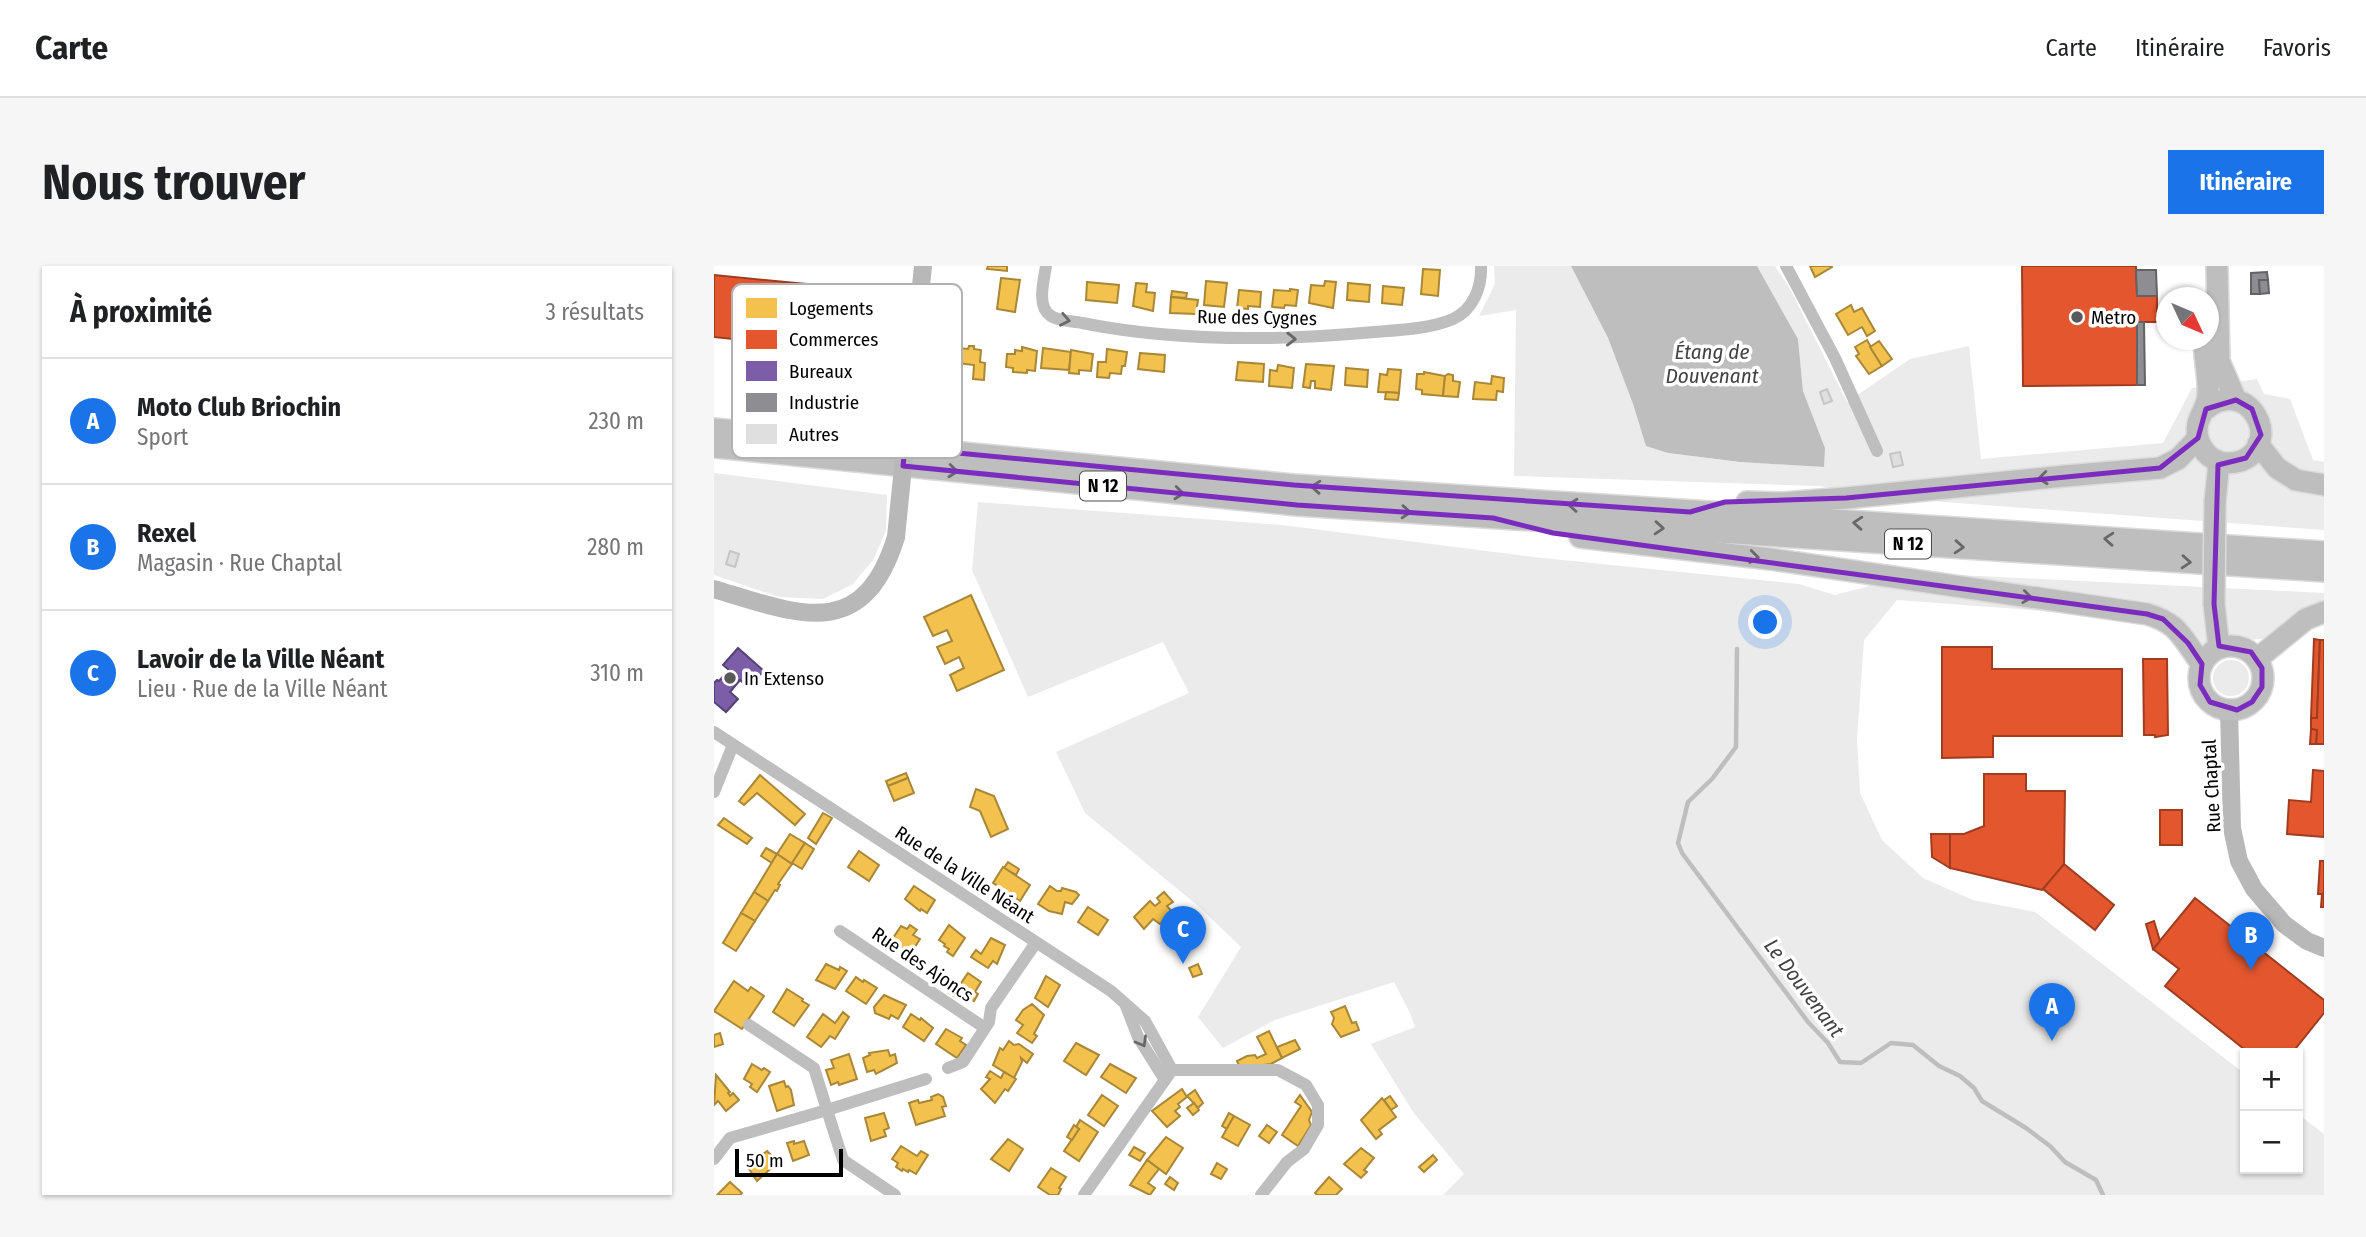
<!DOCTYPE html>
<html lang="fr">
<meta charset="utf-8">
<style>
:root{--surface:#fff;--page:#f6f6f6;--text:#202124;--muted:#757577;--line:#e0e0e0;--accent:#1a73e8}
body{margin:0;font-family:"Fira Sans Condensed",sans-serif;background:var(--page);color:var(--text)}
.controls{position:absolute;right:21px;bottom:21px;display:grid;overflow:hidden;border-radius:0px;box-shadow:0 2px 5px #0004}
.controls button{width:63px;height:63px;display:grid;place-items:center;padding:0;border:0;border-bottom:2px solid var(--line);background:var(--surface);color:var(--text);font:35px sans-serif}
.compass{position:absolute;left:1442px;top:21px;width:63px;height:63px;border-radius:50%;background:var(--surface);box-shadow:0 2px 5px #0004;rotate:134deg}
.scale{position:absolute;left:21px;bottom:18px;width:108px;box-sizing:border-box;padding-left:7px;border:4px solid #000;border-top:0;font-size:19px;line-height:24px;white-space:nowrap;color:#000;-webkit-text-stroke:5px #fff;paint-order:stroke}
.you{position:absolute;left:1052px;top:357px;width:24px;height:24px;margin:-18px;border:5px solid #fff;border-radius:50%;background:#1a73e8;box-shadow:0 0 0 10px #1a73e833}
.badge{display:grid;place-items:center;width:46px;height:46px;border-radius:50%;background:var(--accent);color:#fff;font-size:23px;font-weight:700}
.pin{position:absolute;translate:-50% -58px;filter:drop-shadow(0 2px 4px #0008)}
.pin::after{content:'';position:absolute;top:37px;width:24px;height:21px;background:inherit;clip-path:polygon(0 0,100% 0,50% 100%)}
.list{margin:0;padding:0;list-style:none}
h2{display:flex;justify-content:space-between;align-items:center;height:91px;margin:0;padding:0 28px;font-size:30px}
h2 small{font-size:23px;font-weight:400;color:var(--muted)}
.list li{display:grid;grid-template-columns:46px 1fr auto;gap:21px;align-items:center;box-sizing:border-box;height:126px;padding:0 28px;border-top:2px solid var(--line)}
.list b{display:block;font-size:26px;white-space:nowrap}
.list p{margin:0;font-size:23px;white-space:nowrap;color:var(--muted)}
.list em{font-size:23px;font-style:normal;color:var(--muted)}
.map{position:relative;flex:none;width:1610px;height:929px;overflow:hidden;border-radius:0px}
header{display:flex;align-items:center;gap:42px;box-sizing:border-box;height:98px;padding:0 35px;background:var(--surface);border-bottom:2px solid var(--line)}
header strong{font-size:33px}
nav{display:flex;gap:38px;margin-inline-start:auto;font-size:24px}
.intro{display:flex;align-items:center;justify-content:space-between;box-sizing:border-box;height:168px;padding:0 42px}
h1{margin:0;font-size:49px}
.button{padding:18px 32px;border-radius:0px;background:var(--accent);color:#fff;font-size:24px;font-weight:700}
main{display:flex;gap:42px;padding:0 42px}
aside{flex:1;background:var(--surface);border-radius:0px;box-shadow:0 2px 5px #0004}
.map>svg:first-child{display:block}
</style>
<header>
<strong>Carte</strong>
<nav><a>Carte</a><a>Itinéraire</a><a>Favoris</a></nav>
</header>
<div class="intro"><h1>Nous trouver</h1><a class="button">Itinéraire</a></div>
<main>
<aside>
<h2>À proximité<small>3 résultats</small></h2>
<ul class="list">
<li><span class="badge">A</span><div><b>Moto Club Briochin</b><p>Sport</p></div><em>230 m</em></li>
<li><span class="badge">B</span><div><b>Rexel</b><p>Magasin · Rue Chaptal</p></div><em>280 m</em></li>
<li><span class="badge">C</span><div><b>Lavoir de la Ville Néant</b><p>Lieu · Rue de la Ville Néant</p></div><em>310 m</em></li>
</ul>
</aside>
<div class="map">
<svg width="1610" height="929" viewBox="0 0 1610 929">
<rect width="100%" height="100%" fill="#fff"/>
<g fill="#ebebeb">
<polygon points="780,0 857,0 894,72 919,138 932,179 954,187 1025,196 1109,201 1111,182 1089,125 1084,73 1043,0 1061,0 1075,21 1133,136 1196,93 1255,80 1267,193 1449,177 1478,122 1543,113 1550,128 1576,133 1599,194 1610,196 1610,264 1230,236 1103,220 800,210 802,44 765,50 781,18"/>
<polygon points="0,207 173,229 172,265 159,294 139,318 109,333 65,331 0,309"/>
<polygon points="264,236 568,259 819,291 1085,318 1121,329 1205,307 1610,327 1610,353 1558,372 1488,378 1458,349 1396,350 1183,334 1150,374 1143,473 1146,527 1168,574 1209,612 1259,634 1321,646 1531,808 1531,903 1584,903 1584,848 1610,868 1610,929 729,929 750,908 699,846 657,778 701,761 696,747 680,716 561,754 509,782 484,751 527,681 483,639 371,547 342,486 475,427 449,376 314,431 258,304"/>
<circle cx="1517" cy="412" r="18"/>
</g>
<polygon fill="#bebebe" points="857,0 1043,0 1084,73 1089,125 1111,182 1110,201 1026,196 954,187 932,180 919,138 894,72"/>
<g fill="#f2c14e" stroke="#a98737" stroke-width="2">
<polygon points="274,0 293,0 293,5 273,3"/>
<polygon points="1096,0 1117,0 1118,1 1101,11"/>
<polygon points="709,3 726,4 724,30 707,28"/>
<polygon points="287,12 306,14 301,46 283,43"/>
<polygon points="492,15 513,17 510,41 490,39"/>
<polygon points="611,15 622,16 619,42 595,37 597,19 610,20"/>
<polygon points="373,16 405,19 403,37 372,34"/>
<polygon points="422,17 433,18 432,26 441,27 439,45 419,40"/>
<polygon points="634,17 656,19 655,36 633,34"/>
<polygon points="669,20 690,22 688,39 668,37"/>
<polygon points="576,23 584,24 582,40 571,39 570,42 558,41 560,24 576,25"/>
<polygon points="525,24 547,26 546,41 534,40 534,43 523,42"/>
<polygon points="458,25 473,27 472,32 457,31"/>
<polygon points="457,31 484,34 482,48 456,47"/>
<polygon points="1137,39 1140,46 1148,42 1161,65 1153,70 1148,61 1134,69 1122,48"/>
<polygon points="1153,74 1168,100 1155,108 1142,90 1145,88 1141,81"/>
<polygon points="1165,75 1178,93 1168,100 1156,81"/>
<polygon points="255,80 260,80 260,83 267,84 266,96 271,97 270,114 259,113 260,99 244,97 245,82 254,83"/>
<polygon points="308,81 323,85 321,105 313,104 313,107 299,106 299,102 292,101 293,88 301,88 301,84 308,85"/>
<polygon points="329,82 357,86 355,104 327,102"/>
<polygon points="393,83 413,86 411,100 408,100 407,108 396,107 395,112 383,111 384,96 392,96"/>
<polygon points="357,84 379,88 377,105 365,104 365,108 355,107"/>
<polygon points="426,87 451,89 450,106 424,103"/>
<polygon points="524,96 550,98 549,116 522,114"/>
<polygon points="592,98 620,100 617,124 601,122 601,115 597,115 596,122 589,121"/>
<polygon points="564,99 580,102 578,122 555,120 556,104 563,105"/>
<polygon points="632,102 654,104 653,121 631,119"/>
<polygon points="674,103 687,104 685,127 664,126 666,108 673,109"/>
<polygon points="710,106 731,110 729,130 708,128 708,124 702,123 703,108 710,108"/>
<polygon points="734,108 739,109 739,115 746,116 744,131 729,130 731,110"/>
<polygon points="778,110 790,112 789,126 783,125 782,134 759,133 761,116 777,118"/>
<polygon points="672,126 685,127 684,134 671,133"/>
<polygon points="257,329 290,404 243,425 236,409 250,402 245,391 231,398 223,381 238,375 233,364 219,370 210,351"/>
<polygon points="192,507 194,512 174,520 172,515"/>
<polygon points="46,509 91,548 81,559 43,527 30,539 25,535"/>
<polygon points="194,512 200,527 180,535 174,520"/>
<polygon points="262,523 280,530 294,563 277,571 266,545 256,541"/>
<polygon points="109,547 118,552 102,578 94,572"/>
<polygon points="10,552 38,572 33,578 4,559"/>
<polygon points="76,568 91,577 78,598 63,588"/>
<polygon points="91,577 100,583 88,603 78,597"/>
<polygon points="52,582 63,588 58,597 47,590"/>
<polygon points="145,585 165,599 155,615 134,601"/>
<polygon points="63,588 78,598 64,618 66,619 63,625 61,624 54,635 40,626"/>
<polygon points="294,596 305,603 302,609 290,602"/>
<polygon points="289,601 316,619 306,635 279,617"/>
<polygon points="200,620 221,634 213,647 207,643 206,645 191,633"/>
<polygon points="336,620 343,625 347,625 348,622 362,626 365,629 358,638 351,636 348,648 335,645 324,638"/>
<polygon points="40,626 54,635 41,655 27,647"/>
<polygon points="450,626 459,636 453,640 459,647 446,658 439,653 430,663 420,651 436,635 441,640 446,636 443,632"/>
<polygon points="374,641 394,654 384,669 364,656"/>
<polygon points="27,647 41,655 22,685 9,677"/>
<polygon points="196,659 203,664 199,669 206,673 197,687 177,675 187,660 193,663"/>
<polygon points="235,659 251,672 239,690 233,686 235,683 230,680 231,678 225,674"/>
<polygon points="277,672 291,679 283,698 279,695 274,702 257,691 262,684 267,688"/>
<polygon points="112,698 125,704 126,701 133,705 121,723 102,714"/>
<polygon points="484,698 488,708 479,711 475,702"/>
<polygon points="254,707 267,716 261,726 264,728 260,735 252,730 248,735 235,727 240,721 243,723"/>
<polygon points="332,710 346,719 334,741 321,732"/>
<polygon points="142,711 149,716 150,714 163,722 152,738 132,725"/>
<polygon points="20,715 34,725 37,721 50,730 28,763 0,745"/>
<polygon points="73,723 89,733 88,735 95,739 80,760 59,746"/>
<polygon points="170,729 192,739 184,753 177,749 175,753 161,747 160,741"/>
<polygon points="318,738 330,749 320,768 323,770 318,777 303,767 309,759 302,754 309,744"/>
<polygon points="631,740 638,757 642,756 645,764 627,771 618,758 620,752 617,746"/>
<polygon points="129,746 135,751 121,773 116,770 107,781 93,771 109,748 121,757"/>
<polygon points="197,748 206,754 207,752 219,762 210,775 189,761"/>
<polygon points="232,763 248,772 246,775 252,779 243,792 222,778"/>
<polygon points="555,765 568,792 557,798 526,802 523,795 533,790 541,789 543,792 552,788 543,771"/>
<polygon points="6,767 9,778 0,781 0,769"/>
<polygon points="581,774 586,783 568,792 563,781"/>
<polygon points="295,775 300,779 305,778 319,788 313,797 307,792 308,796 300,812 279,799 286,782 289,784"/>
<polygon points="362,777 385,789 372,809 350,795"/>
<polygon points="174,784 176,790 181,788 183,797 162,808 160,804 153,806 149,792 156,789 155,787"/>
<polygon points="135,788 143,813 125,819 124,816 117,819 112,804 120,802 117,794"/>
<polygon points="38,798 48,804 50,802 56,806 43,826 36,821 38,818 30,813"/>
<polygon points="396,798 422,812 412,827 387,811"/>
<polygon points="276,805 287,812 290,806 302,813 294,825 291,823 281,837 267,823 276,813 272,811"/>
<polygon points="2,809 16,826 14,827 16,830 19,827 25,834 12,845 4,835 0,839"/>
<polygon points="70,815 72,821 74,820 77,824 80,839 63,845 55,820"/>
<polygon points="468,823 473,831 464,838 466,841 461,845 466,850 453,861 438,845"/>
<polygon points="481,824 489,837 484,842 473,830"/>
<polygon points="224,828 229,831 232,840 228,841 231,850 202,859 195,837 204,834 205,837 218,834 217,831"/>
<polygon points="388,829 404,840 390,860 374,849"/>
<polygon points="586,829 598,846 595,854 597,859 584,880 568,869 587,840 581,836"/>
<polygon points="676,830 683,840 677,844 670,834"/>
<polygon points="668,832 682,851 665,864 668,868 662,873 647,854"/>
<polygon points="480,837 485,844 479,849 473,842"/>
<polygon points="170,847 175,862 170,864 172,870 157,875 151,852"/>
<polygon points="515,847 520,850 513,863 508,860"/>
<polygon points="520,850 536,859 524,880 508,871"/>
<polygon points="366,854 384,866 365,895 350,885 365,863 362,861"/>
<polygon points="360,859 365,863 358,874 353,871"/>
<polygon points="553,859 563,866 555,877 545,870"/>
<polygon points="452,871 469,882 452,908 433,894"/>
<polygon points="294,873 309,883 295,905 277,893"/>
<polygon points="80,875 80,878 90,875 95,889 79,895 73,877"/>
<polygon points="187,880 203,890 207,885 214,889 202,908 195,904 194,906 189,903 188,905 182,901 184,897 178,893"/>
<polygon points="420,881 431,887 426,895 415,889"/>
<polygon points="647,882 660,892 650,904 653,906 647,912 630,898"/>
<polygon points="53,885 64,896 43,915 35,903 40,899 37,895 46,887 48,889"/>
<polygon points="719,889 723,894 710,906 705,901"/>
<polygon points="433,894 445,903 434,917 441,922 436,929 416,919"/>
<polygon points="503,897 513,903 507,913 497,908"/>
<polygon points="337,902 352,911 345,922 347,923 344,929 336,929 324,921"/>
<polygon points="456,911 464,917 460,924 451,918"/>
<polygon points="615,911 628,923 622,929 603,929 601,927"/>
<polygon points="16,916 28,927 26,929 3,929"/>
</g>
<g fill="#e4572e" stroke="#a03d20" stroke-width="2">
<polygon points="1308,0 1422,0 1423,30 1443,30 1443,56 1423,56 1423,119 1309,120"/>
<polygon points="0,9 92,18 86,80 0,71"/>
<polygon points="1600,373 1606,374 1603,452 1597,452"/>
<polygon points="1606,374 1610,374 1610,478 1602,478 1603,464 1597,463 1597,452 1603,452"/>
<polygon points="1228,381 1278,381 1278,403 1408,403 1408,470 1279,470 1279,491 1228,492"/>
<polygon points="1429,393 1453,393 1454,469 1441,471 1441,469 1430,469"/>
<polygon points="1597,463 1603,464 1602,478 1596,478"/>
<polygon points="1599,504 1610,505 1610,571 1573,568 1575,534 1597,536"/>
<polygon points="1270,508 1312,508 1312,525 1351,525 1350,599 1328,624 1236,602 1236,568 1250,568 1270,560"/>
<rect x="1446" y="544" width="22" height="35"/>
<polygon points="1217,568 1236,568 1236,602 1218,591"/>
<polygon points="1606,595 1610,595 1610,641 1607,641 1608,628 1604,628"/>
<polygon points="1350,598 1400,639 1381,664 1329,623"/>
<polygon points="1481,632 1610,734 1610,747 1578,787 1535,787 1451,720 1465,703 1439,683"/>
<polygon points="1440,655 1446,675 1439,683 1432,658"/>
</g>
<polygon fill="#7b5ea7" stroke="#564275" stroke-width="2" points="24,382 50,405 34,421 26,414 16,426 24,433 12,446 0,436 0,417 3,414 5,415 15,404 9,399"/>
<g fill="#8d8d92" stroke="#636366" stroke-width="2">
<polygon points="1422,4 1442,4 1443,30 1423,30"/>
<polygon points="1553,6 1554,14 1545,14 1546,28 1537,28 1537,7"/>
<polygon points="1545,14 1554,14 1555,27 1546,28"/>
<polygon points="1423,56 1430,56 1431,119 1423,119"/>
</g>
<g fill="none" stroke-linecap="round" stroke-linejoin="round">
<polyline stroke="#bebebe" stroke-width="4.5" points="1023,383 1022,481 998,513 974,536 964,577 968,587 1094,756 1114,777 1126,796 1147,797 1177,777 1199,779 1225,800 1246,810 1260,822 1268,835 1312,862 1336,880 1351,896 1382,914 1389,929"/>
</g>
<g fill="#dfdfdf" stroke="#c6c6c6" stroke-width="2">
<polygon points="1113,123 1118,135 1110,138 1106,126"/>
<polygon points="1186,186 1189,199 1179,201 1176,188"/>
<polygon points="16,285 25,288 21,301 12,298"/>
</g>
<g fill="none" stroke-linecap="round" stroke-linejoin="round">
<defs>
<g id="primary">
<polyline points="1503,0 1505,95 1522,134"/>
<path d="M1490,74C1490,91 1495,110 1494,127C1494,140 1487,146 1484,157C1480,173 1490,191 1506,196C1513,198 1520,197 1527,195C1571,177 1534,109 1492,143"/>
<polyline points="1501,236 1505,196"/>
<polyline points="1500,338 1505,382"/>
<circle cx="1517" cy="412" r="32"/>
</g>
<g id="trunk">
<polyline points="0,163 580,219 1610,286"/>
<polyline points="1544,178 1563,202 1582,214 1610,219"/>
<polyline points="0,181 583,239 1610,305"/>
<polyline points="1033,236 1069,237 1132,232 1351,210 1446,202 1464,193 1484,172"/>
<path d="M866,271L1056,293L1433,348C1467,358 1468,373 1488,398"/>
<polyline points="1543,393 1592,353 1610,346"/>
</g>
</defs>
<use href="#primary" stroke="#dbdbdb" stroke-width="24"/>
<use href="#trunk" stroke="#dbdbdb" stroke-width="24"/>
<g stroke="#bebebe" stroke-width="12">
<path d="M332,0C330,14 322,41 337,50C344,55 359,55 368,57C464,76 564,75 660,66C685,64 716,63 739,53C759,44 768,21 767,0"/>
<polyline points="1072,0 1121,92 1163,185"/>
<polyline points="0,466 397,725 431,755 458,804"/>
<polyline points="0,526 19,479"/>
<polyline points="126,665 271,762"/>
<polyline points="412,740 424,771 451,814"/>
<polyline points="35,759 100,802 113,844 212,813"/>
<polyline points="234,802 249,796 275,756 277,742 321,678"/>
<polyline points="458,804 564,804 592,819 604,839 604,859 590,883 573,896 547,929"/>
<polyline points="0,893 16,872 113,844 129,894 181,929"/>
<polyline points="370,929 458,804"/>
</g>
<g stroke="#b8b8b8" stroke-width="18">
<polyline points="194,151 209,0"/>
<path d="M0,323C83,348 149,378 182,271"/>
<polyline points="1515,444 1518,562 1525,595 1540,623 1570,658 1593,675 1610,682"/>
</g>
<use href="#primary" stroke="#bebebe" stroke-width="21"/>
<use href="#trunk" stroke="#bebebe" stroke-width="21"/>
<defs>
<polyline id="primary-bridge" points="1500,338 1501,236"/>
</defs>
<use href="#primary-bridge" stroke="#dbdbdb" stroke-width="24" stroke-linecap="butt"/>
<polyline stroke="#b8b8b8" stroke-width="18" points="182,271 194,151"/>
<use href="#primary-bridge" stroke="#bebebe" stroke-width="21"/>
</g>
<defs><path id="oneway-chevron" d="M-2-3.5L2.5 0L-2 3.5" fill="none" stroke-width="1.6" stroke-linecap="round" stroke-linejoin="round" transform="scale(1.75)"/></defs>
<g stroke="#686868">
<use href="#oneway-chevron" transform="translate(351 54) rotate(11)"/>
<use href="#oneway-chevron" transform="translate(577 73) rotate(1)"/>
<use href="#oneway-chevron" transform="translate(239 205) rotate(6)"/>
<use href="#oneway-chevron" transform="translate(1329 212) rotate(174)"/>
<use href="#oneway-chevron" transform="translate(602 221) rotate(-176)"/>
<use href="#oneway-chevron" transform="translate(465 227) rotate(6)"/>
<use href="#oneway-chevron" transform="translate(859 239) rotate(-176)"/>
<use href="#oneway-chevron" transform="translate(692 246) rotate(4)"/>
<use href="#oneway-chevron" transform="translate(1144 257) rotate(-176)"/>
<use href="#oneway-chevron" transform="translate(945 262) rotate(4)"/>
<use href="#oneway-chevron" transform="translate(1395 273) rotate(-176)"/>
<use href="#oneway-chevron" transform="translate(1245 281) rotate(4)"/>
<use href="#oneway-chevron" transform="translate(1040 291) rotate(7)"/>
<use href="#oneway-chevron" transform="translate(1472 296) rotate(4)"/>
<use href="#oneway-chevron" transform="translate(1313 331) rotate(7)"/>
<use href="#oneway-chevron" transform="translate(428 776) rotate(60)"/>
</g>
<path fill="none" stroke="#7b2cbf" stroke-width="5" stroke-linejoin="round" d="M1522,134L1538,143L1547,169L1532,192L1504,199L1500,338L1505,380L1537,386L1548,402V421L1538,436L1523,444L1496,436L1486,419L1488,398L1474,377L1449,353L1433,348L839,267L779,252L583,239L189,200L191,182L580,219L976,246L1011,236L1132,232L1446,202L1484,172L1492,143Z"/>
<g fill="#595959" stroke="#fff" stroke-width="2.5">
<circle cx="1363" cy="51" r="7"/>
<circle cx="16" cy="412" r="7"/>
</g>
<g text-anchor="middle" stroke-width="7" stroke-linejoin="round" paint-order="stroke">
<g fill="#fff" stroke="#4c4c4c" stroke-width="2">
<rect x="366" y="205.5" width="46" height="29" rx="5"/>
<rect x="1171" y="263.5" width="46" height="29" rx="5"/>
</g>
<g font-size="18" font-weight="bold" fill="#000">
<text x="389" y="226">N 12</text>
<text x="1194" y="284">N 12</text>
</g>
<g font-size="19" fill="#000" stroke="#fff">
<text transform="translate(543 51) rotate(1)" y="7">Rue des Cygnes</text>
<text transform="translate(1497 520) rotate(-93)" y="7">Rue Chaptal</text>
<text transform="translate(251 608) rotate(33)" y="7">Rue de la Ville Néant</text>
<text transform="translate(209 698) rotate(34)" y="7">Rue des Ajoncs</text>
</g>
<g font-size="19" fill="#000" stroke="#fff" text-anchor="start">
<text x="1377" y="58">Metro</text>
<text x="30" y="419">In Extenso</text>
</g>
<g font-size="21" font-style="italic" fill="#434343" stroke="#fff">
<text x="998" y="93">Étang de<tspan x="998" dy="24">Douvenant</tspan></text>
<text transform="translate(1090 722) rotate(53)" y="7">Le Douvenant</text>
</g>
</g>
<rect x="18" y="18" width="230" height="174" rx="10" fill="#fff" stroke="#b2b2b2" stroke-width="2"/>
<rect x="32" y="32" width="31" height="20" fill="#f2c14e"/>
<rect x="32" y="64" width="31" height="19" fill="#e4572e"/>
<rect x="32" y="95" width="31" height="20" fill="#7b5ea7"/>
<rect x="32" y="127" width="31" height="19" fill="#8d8d92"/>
<rect x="32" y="158" width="31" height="20" fill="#dfdfdf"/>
<g font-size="19" fill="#000">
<text x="75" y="49">Logements</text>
<text x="75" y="80">Commerces</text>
<text x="75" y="112">Bureaux</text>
<text x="75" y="143">Industrie</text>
<text x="75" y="175">Autres</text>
</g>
</svg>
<div class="controls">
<button>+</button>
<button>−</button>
</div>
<svg class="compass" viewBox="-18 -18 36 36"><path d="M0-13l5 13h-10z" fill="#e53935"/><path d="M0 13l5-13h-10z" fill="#757577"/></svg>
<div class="scale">50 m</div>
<div class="you"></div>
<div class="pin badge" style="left:1338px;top:775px">A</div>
<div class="pin badge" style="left:1537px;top:704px">B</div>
<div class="pin badge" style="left:469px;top:698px">C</div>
</div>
</main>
